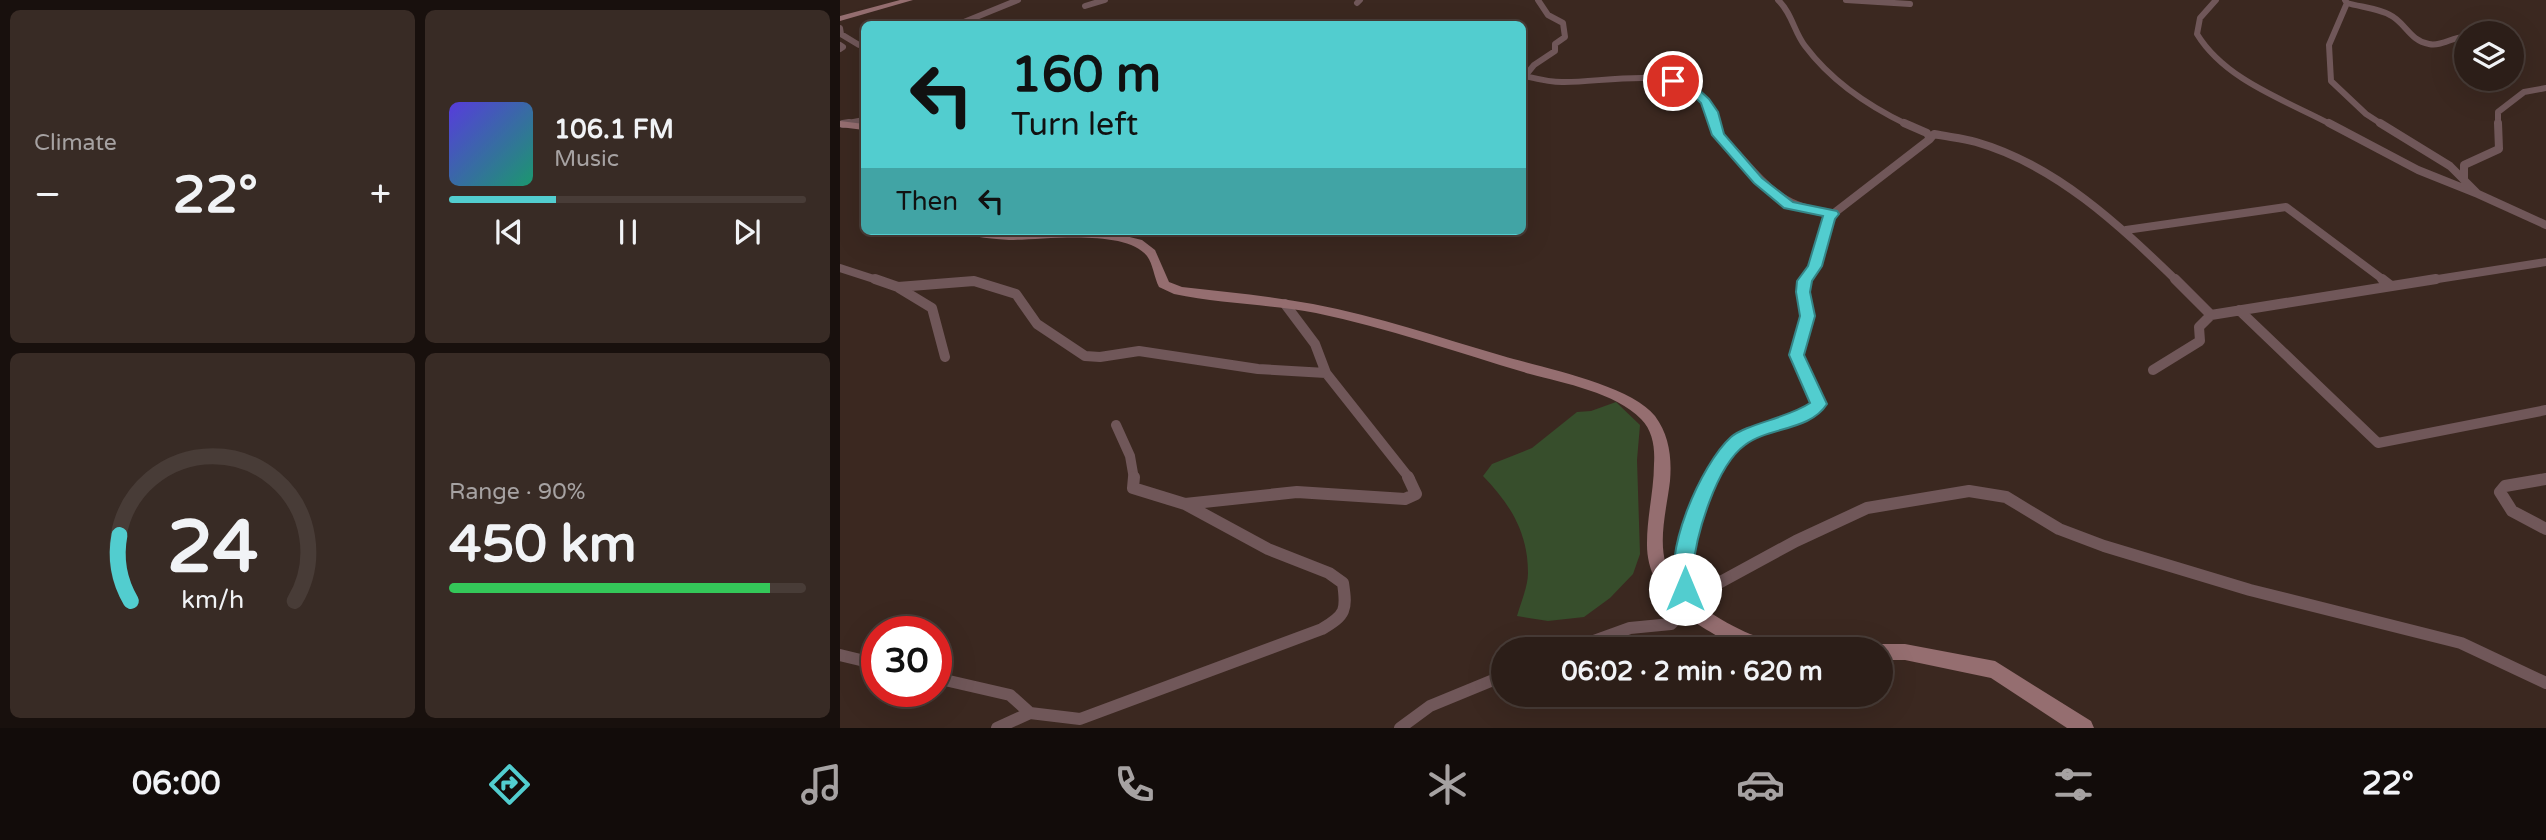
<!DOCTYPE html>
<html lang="en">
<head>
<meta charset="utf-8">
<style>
  :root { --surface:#2c1e18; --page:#382b25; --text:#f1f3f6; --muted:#a6a2a2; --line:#483c37; --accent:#52cdcf }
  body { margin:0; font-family:"Varela Round",sans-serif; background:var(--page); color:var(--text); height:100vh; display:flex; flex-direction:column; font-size:26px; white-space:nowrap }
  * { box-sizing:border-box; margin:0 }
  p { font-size:23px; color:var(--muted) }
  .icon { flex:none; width:38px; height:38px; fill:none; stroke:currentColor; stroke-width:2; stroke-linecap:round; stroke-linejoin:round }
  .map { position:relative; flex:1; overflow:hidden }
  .side { display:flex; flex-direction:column; gap:10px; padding:10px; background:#18100d; width:840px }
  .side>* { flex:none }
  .banner { position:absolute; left:21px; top:21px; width:665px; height:214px; border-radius:10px; box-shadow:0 7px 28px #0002,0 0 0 2px var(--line); background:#52cdcf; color:#111; overflow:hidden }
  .fabs { position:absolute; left:1614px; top:21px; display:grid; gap:14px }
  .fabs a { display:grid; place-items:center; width:70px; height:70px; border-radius:50%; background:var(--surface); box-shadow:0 7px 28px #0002,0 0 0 2px var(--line); font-size:35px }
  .speed { position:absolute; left:21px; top:616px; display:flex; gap:14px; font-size:35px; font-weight:700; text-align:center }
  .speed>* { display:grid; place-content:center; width:91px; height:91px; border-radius:50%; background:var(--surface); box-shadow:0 7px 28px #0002,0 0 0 2px var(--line); line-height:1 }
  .speed .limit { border:10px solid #d22; background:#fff; color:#111 }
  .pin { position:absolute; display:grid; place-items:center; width:60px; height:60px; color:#fff; margin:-30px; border:4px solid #fff; border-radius:50%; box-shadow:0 2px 7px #0007 }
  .me { position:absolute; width:77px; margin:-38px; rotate:0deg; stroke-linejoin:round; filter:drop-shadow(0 0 5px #0008) }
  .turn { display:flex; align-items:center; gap:24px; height:147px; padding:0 35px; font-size:32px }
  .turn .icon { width:91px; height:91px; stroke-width:2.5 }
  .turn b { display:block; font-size:49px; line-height:60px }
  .then { display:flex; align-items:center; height:66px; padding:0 35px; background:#0003; gap:14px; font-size:26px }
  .big { font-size:52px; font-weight:700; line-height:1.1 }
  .side .card { flex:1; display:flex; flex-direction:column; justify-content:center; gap:10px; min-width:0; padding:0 24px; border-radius:10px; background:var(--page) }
  .side .dial { align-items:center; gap:0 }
  .dial svg { height:182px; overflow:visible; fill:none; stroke:var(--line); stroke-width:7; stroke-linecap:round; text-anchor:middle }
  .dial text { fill:var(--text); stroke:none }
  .song { display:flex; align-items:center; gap:21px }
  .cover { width:84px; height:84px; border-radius:10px; background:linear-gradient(135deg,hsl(250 70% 55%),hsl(160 70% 35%)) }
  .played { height:7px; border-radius:4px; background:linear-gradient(90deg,var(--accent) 30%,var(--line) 30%) }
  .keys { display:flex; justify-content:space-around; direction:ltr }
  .heat { display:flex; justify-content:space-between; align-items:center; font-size:38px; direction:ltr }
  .charge { height:10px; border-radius:5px; background:linear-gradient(90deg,#34c759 90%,var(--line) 0) }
  .side .tiles { flex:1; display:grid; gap:10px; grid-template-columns:repeat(2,1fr) }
  .trip { position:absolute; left:651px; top:637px; width:402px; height:70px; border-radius:35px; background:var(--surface); box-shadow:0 7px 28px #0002,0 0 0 2px var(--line); font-weight:700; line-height:70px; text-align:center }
  .tab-bar { display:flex; height:112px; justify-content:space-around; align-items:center; background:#120c0a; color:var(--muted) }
  .tab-bar .icon { width:49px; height:49px }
  .tab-bar .active { color:var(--accent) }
  .tab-bar b { font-size:32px; color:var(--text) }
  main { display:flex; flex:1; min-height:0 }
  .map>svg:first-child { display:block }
  .green { fill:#374e2c }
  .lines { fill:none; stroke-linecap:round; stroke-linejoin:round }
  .street-far3 { stroke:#705759; stroke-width:6 }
  .street-far2 { stroke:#705759; stroke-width:8 }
  .street-far1 { stroke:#705759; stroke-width:10 }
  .street { stroke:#705759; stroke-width:12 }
  .secondary { fill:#956e70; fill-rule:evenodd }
  .route { fill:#52cdcf; stroke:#358587; stroke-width:2 }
</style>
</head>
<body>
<main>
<section class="side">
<div class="tiles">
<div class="card"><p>Climate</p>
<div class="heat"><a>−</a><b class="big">22°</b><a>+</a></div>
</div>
<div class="card">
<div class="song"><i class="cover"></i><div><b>106.1 FM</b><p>Music</p></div></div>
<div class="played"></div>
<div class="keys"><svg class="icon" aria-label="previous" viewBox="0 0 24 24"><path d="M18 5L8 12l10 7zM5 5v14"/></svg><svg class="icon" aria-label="pause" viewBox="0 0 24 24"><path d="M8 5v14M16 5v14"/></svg><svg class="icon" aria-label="next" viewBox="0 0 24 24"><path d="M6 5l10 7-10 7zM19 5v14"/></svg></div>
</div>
<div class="card dial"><svg viewBox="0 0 100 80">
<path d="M14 69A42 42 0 1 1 86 69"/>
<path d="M14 69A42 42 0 0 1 9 40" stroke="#52cdcf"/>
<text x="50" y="56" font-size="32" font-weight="700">24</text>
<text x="50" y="72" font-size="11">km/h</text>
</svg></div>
<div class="card"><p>Range · 90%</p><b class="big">450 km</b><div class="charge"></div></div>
</div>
</section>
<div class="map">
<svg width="1706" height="728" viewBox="0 0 1706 728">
  <rect width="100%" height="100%" fill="#3b2820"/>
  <path class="green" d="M776,402L800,425L797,460L800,554L793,574L770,598L744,617L708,621L677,616C681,602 688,586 688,573C688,532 670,504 643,476L652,464L692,448L737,412L751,411Z"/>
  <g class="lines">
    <path class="street-far3" d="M698,0L708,15L723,23L725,37L715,44V51L694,65L685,76C698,79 709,82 722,82C760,83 825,67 856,92C867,100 869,112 873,125
      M938,0C952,13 954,32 965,46C992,82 1028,106 1068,125
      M1006,0L1070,4
      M1376,0L1360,18L1357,34C1385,80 1445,100 1492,125
      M1505,0L1507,3L1489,45L1491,81L1526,114L1543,125
      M517,3L520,0
      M1507,3C1520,7 1537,8 1550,15C1565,22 1570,41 1589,44C1602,47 1613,36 1626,37
      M245,6L265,0
      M119,24L178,0
      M466,24H478
      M0,28L1,34L19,45L24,44
      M0,45L3,47L0,49
      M3,124L24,120
      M1658,125V112L1684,92L1706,88"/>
    <path class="street-far2" d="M873,123C878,139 890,145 900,157C931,192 945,207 992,214
      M1489,123L1578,170L1638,194
      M1540,123L1610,166L1638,194L1706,225
      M3,124L9,123
      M1090,139L1094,134C1108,137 1123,138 1136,142C1216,165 1279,225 1337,281
      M1624,179V165L1659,149L1658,123
      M1286,230L1446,207L1545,281
      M0,268L40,281
      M965,281L975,266L989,217L1090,139L1087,133L1064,123
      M1585,281L1706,262"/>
    <path class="street-far1" d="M35,279L58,287L134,281L176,294L197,324L245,356L260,357L299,351L418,369L486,373
      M1542,279L1551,286
      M59,288L92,308L105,357
      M445,304L475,344L486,373L570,479
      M1399,310L1538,443L1706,410
      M1371,315L1596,279
      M1313,370L1360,341L1359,327L1371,315L1335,279
      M276,425L290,456L294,479
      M871,479C879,465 887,448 901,439C925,424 955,420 979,405L956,355L967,316L963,292L966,279"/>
    <path class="street" d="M294,477L293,488L345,504L457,492L565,499L576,494L568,477
      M1706,479L1665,486L1660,492L1672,511L1706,529
      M848,605C846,594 842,583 842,572C842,540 858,505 872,477
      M732,649L790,628L831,624L864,591L956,541L1027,508L1129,491L1166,497L1219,529L1264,546L1410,590L1621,643L1706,683
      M0,655L37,664
      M96,678L170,695L190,713L240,719L482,629C506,615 507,610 503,583L489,573L428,549L345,504
      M157,728L190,713
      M560,728L590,706L663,676"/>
    <path class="secondary" d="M60,0H73L0,21V16Z
      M0,121L24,124V130L0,127Z
      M118,231L251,232L277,234L302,240L315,250L329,282L342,287C386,292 430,296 473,304C538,316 600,338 663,356C700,367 791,385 815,416C829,435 832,457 830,481C827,507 818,539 826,565C834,594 884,623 910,634C920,638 931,639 941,643L943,649H905L899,647C855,626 806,596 807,543C807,516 814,490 814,464C815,448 813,431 801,419C776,393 724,383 690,374C619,353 549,328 476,313C430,304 379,304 334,294L319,287C314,277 313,264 307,256C285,228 201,240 169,240C152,239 136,237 120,233Z
      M1041,644H1065L1155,661L1251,721L1254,728H1227L1151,678L1065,660H1041V649H1033L1034,646Z"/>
  </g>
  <path class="route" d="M833,78L855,86L869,99L878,112L884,134L922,178L953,202L997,211L999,214L995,219L982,266L972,281L970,292L975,316L964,355L987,404C970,431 928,427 905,445C876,466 856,535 853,569C851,578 857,586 852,595L845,597L838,595C820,557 861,464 891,437C906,424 948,418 970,403L949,355L960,316L956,292L957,281L968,266L983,216L944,208L914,183L872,135L861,103L847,90L829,83V79Z"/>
</svg>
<div class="fabs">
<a><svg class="icon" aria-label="layers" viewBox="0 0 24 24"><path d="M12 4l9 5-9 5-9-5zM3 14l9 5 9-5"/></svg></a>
</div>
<div class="speed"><div class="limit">30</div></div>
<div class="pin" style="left:833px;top:81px;background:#d93025"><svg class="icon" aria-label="arrive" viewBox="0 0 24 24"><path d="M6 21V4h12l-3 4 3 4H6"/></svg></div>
<svg class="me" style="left:845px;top:589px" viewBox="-20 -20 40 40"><circle r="19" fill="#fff"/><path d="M0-13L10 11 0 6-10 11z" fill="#52cdcf"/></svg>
<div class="trip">06:02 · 2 min · 620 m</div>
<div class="banner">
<div class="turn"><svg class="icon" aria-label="left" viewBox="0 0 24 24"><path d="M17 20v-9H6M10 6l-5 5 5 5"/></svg><div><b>160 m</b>Turn left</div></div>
<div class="then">Then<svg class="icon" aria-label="left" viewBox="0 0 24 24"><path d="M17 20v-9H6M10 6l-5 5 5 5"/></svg></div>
</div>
</div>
</main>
<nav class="tab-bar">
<b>06:00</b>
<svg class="icon active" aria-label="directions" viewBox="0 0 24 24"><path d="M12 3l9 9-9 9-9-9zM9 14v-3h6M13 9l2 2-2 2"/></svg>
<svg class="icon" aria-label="music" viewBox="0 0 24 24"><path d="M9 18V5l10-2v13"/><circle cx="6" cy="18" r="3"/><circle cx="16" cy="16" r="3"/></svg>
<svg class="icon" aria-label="phone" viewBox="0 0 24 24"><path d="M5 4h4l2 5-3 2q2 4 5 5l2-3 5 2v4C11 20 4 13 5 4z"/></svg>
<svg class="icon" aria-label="climate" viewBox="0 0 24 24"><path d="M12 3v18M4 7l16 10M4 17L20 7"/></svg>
<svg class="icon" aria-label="car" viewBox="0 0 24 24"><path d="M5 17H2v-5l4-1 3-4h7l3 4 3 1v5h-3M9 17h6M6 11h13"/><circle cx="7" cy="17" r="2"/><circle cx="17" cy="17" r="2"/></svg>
<svg class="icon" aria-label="filters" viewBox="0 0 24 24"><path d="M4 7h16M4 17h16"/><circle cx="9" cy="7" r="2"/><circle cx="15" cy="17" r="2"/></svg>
<b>22°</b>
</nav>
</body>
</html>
